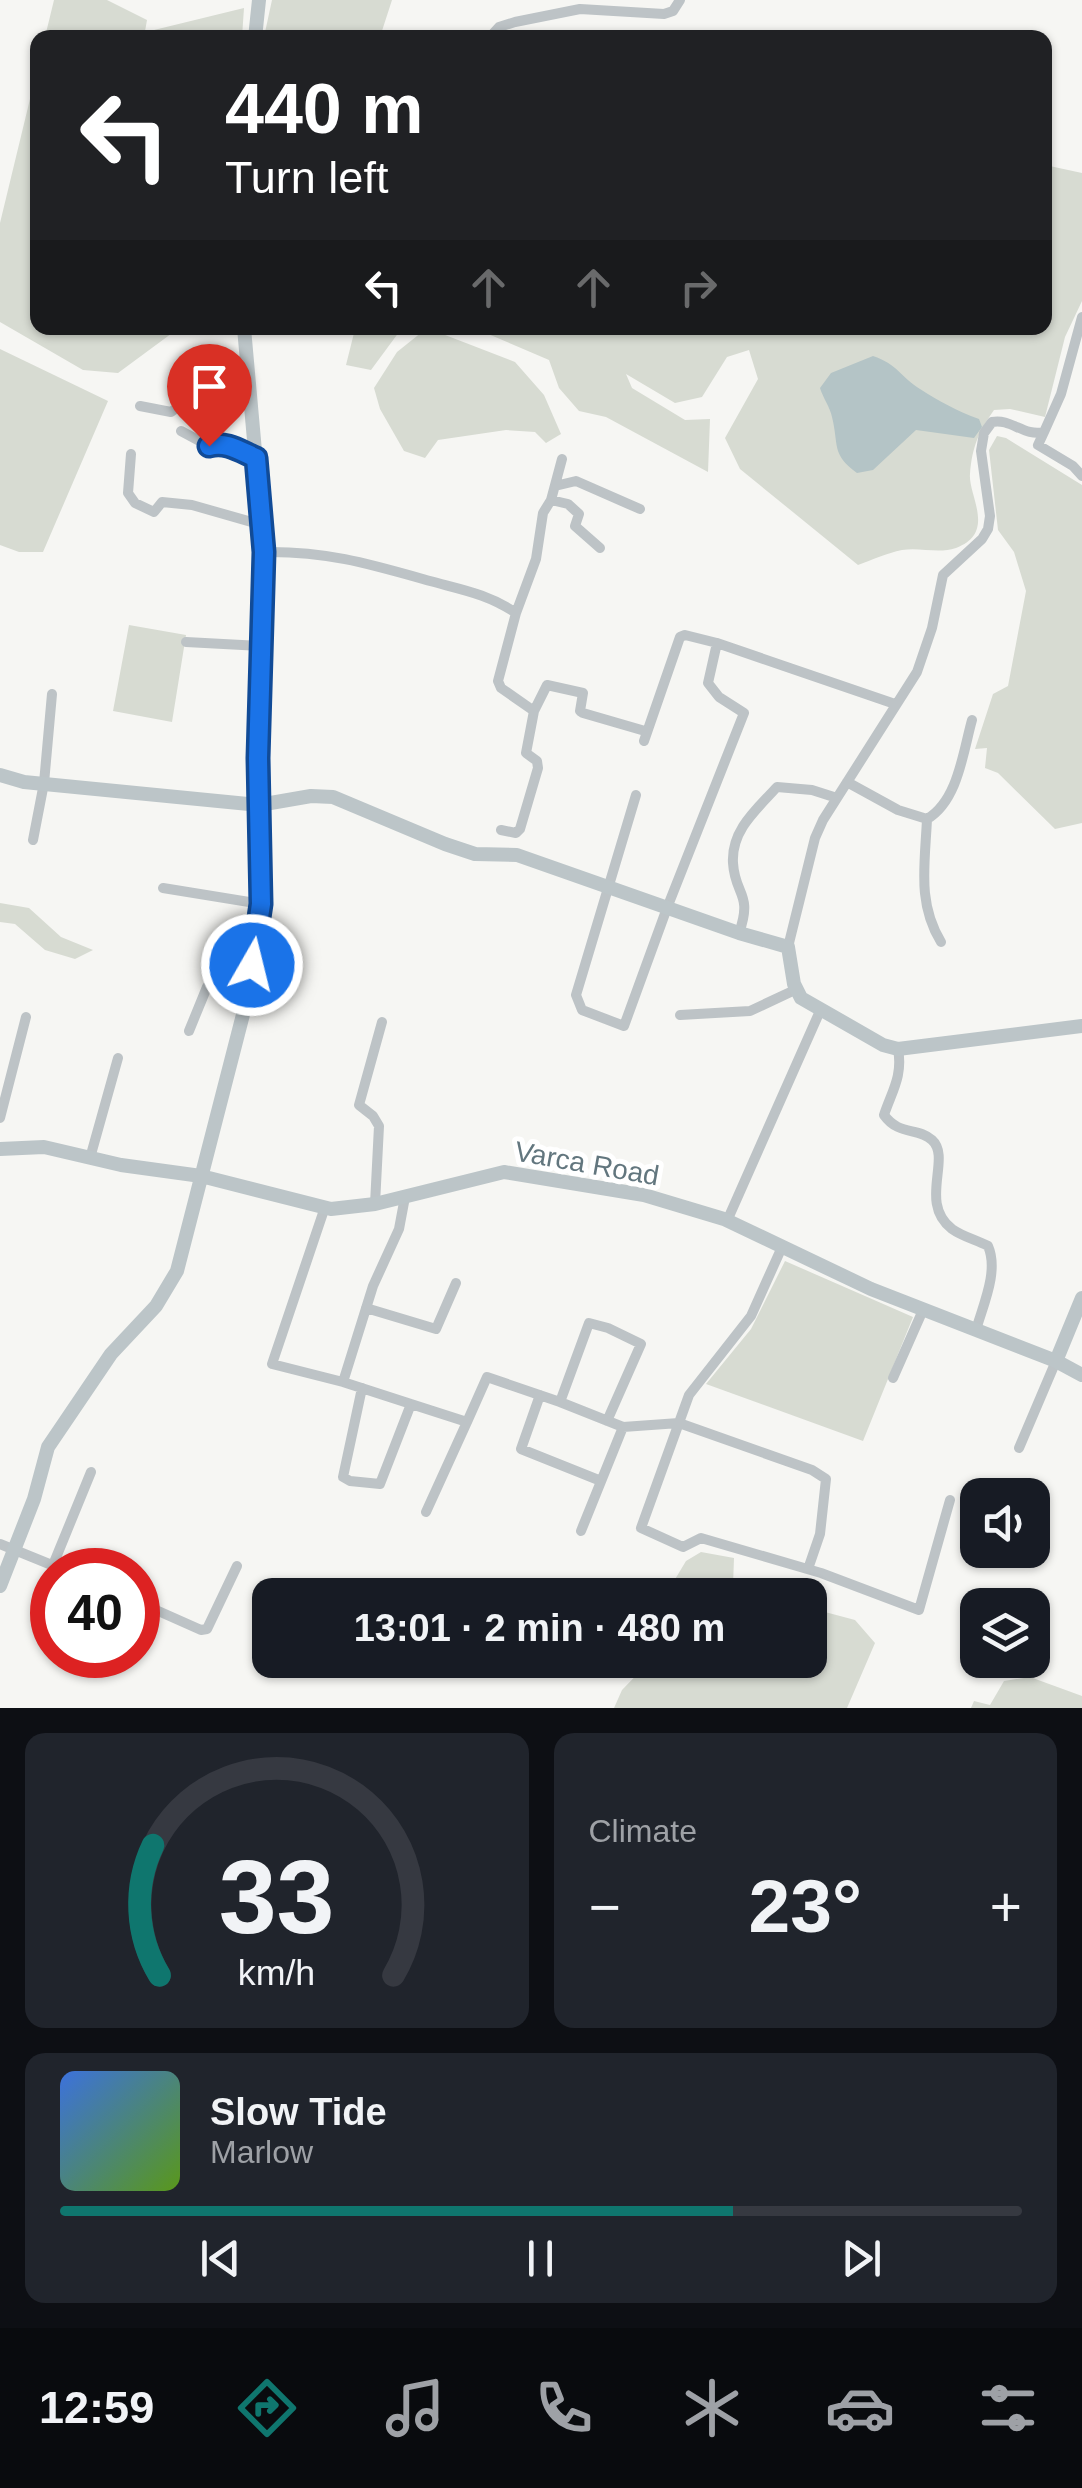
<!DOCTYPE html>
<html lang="en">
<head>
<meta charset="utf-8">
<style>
  :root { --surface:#171b24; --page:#20242c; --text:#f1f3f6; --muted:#9ea1a6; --line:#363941; --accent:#0f766e }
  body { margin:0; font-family:Arial,sans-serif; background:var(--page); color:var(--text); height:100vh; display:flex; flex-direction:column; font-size:38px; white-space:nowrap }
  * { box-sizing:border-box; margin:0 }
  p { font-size:32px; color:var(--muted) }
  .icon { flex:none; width:55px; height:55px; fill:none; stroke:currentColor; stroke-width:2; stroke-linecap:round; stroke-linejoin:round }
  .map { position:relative; height:1708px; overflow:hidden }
  .sheet { display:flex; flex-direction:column; gap:25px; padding:25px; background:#0d0f14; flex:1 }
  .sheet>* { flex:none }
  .banner { position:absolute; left:30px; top:30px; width:1022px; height:305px; border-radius:20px; box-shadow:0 2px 8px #0004; background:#202124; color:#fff; overflow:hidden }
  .tools { position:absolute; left:960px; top:1478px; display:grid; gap:20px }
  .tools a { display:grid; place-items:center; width:90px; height:90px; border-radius:20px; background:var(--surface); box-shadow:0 2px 8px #0004; font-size:50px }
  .speed { position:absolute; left:30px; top:1548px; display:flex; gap:20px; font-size:50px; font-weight:700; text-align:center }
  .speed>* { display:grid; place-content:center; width:130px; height:130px; border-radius:50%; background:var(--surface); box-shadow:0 2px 8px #0004; line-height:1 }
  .speed .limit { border:15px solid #d22; background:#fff; color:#111 }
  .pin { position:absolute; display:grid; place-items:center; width:85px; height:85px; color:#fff; margin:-102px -42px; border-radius:50% 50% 50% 0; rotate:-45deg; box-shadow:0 0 10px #0007 }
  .pin .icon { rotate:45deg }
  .me { position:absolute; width:110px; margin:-55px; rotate:8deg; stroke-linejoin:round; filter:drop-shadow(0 0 8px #0008) }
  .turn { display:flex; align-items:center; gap:35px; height:210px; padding:0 30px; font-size:45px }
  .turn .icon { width:130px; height:130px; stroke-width:2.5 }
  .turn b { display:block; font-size:70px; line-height:85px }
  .lanes { display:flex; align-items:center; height:95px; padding:0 30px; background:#0003; justify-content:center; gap:50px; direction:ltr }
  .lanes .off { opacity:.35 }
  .big { font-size:75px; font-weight:600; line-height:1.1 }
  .sheet .tile { flex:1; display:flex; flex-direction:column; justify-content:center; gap:15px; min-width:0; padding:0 35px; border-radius:20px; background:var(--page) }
  .sheet .dial { align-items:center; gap:0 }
  .dial svg { height:260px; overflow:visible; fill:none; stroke:var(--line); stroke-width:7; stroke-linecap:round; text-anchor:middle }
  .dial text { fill:var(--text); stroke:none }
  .song { display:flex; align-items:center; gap:30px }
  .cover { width:120px; height:120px; border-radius:15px; background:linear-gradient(135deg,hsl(220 70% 55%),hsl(90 70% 35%)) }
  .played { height:10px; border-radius:5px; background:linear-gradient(90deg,var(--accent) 70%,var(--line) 70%) }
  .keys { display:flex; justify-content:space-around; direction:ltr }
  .heat { display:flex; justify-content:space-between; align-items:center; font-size:55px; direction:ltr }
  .sheet .tiles { flex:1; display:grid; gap:25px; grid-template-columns:1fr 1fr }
  .tile:last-child { grid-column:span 2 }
  .trip { position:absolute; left:252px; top:1578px; width:575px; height:100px; border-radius:20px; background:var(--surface); box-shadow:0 2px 8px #0004; font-weight:600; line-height:100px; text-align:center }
  .tabs { display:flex; height:160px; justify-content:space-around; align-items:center; background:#090b0e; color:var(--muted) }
  .tabs .icon { width:70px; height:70px }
  .tabs .active { color:var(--accent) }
  .tabs b { font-size:45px; color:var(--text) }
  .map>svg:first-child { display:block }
  .green { fill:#d7dbd2 }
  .water { fill:#b4c4c6 }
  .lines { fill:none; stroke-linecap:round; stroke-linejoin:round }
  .street { stroke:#bdc3c6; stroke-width:10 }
  .secondary { stroke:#bcc5c8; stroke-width:14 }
  .route-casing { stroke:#114b97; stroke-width:25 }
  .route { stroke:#1a73e8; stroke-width:18 }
  .labels { text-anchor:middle; stroke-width:10; stroke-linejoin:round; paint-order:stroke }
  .street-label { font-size:28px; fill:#62767e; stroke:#fff }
</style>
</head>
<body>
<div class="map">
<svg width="1082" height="1708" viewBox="0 0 1082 1708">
  <rect width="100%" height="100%" fill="#f6f6f3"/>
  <path class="green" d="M54,0H107L147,20L144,37H45Z
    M272,0H392L380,37H264Z
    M244,8L242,37H152L154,30Z
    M37,70L38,231L35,234V238L38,236V328H179L118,373L83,370L0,322V223Z
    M1045,165L1082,173V301L1065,337L1045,417L1010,409L994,410C979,431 972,447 970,474C968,495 997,533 956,548C938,554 920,547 902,550C887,553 872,560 858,565L740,469L725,438L758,379L749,350L727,357L702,397L675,403L626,374L632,388L685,420L710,419L708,472L606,417L579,411L559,388L549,360L474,328H1045Z
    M350,328H402L371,370L346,365L354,333Z
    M427,328L515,362L544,395L561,434L546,443L535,432L506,430L438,440L425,458L404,451L380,409L374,388L397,352Z
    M0,349L108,401L43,552H19L0,545Z
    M997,436L1006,438L1082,485V823L1055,829L998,773L985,768L987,748L975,749L993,694L1008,686L1026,591L1014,552L998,530L989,450Z
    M129,625L186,635L172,722L113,711Z
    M0,903L29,908L61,937L93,950L75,959L45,950L15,924L0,922Z
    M785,1261L913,1317L863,1441L706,1384L751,1329Z
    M701,1552L734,1558L733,1586L765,1595H656L658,1584L674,1581L686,1561Z
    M810,1608L855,1620L875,1643L847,1708H614L622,1690L651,1660H810Z
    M1030,1677L1082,1696V1708H971L974,1701L990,1705L1004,1681Z"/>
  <path class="water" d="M873,356C897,364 901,377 920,389C939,401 957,411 979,419L982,427L974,438L916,430L873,470L857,473C831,454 839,445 832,417C830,407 823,398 820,388L831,373Z"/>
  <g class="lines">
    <path class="street" d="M489,38L499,27L515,22L580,9L664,14L673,11L680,0
      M140,406L171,412L182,404L186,389L203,387L228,391L249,377
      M181,431L209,446C226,442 240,451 256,458
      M1044,432L1038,445L1073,466L1082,476
      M131,454L128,493L135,503L154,512L162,502L192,505L262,525
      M555,486L576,481L640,509
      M551,500L568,504L579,514L575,526L600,548
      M264,552C327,551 370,564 430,581C463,590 488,594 516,613L498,681L501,688L534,711L526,753L537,761L538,768L520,829L516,833L501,830
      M516,613L536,559L543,513L551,500L562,459
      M186,642L261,646
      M534,711L547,685L583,693L580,711L583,713L645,731
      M644,741L680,637L685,635L717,643
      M847,782L898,810L927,819C958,801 963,752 972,720
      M636,795L576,995L582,1010L624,1026L667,908L744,713L719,697L708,683L717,643L895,704
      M927,819C925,864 917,903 941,942
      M33,840L44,783L52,694
      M163,888L261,904
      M739,933C753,893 735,896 733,863C731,830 757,809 777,787L812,790L837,798
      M788,947L815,838L823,820L917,672L932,628L943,575L982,539L988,529L990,516L981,451L984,433L992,422C1011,418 1024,437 1044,432L1061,394L1082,317
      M680,1015L750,1011L797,989
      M189,1031L207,987L248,995
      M898,1049C903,1076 892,1091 884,1115C899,1136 918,1127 932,1140C952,1158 918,1203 952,1229C963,1237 977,1240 988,1246C999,1271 983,1305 976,1330
      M0,1118L26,1017
      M90,1158L118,1058
      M405,1197L399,1229L373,1286L343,1382L411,1404
      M375,1204L379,1126L373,1116L359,1105L382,1022
      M325,1207L272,1364L343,1382
      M727,1221L820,1011
      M782,1247L751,1316L689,1395L641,1528L683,1547L701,1538L821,1573L919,1610L950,1500
      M366,1308L436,1329L456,1283
      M893,1378L923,1310
      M362,1388L343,1477L350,1481L380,1484L411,1404L467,1422L487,1377L560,1402
      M540,1395L521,1449L601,1481
      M623,1427L679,1423L812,1470L826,1479L820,1534L808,1569
      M1019,1448L1056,1361
      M426,1512L467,1422
      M581,1531L623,1427L560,1402L589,1323L608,1328L641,1344L607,1421
      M0,1544L64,1570
      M53,1565L91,1472
      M138,1602L201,1630L207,1629L237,1566"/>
    <path class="secondary" d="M255,38L259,0
      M0,775L24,782L259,805L311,796L333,797L445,844L475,854L517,855L739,933L788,947L794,984L801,998L883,1045L898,1049L1082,1026
      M0,1149L44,1147L121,1165L201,1176L331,1209L375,1204L504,1172L644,1195L724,1219L871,1289L1056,1361L1082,1375
      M1056,1361L1082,1298
      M0,1586L34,1499L48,1447L111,1354L156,1306L177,1271L247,999L261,904L258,758L264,552L244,328"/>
  </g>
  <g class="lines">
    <defs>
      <path id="route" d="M209,446C226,441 240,451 256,458L264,552L258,758L261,904L252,965"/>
    </defs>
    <use href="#route" class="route-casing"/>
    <use href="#route" class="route"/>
  </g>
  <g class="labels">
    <g class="street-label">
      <text transform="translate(587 1163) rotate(10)" y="10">Varca Road</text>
    </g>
  </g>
</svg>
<div class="tools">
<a><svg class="icon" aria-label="sound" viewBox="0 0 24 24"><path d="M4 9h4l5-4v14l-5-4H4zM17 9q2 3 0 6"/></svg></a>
<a><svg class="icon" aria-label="layers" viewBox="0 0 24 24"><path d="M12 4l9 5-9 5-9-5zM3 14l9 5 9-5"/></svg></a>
</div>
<div class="speed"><div class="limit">40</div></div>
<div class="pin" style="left:209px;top:446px;background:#d93025"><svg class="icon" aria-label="arrive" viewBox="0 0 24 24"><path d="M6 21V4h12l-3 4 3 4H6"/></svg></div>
<svg class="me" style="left:252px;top:965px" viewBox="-20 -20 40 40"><circle r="17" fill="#1a73e8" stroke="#fff" stroke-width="3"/><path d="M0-11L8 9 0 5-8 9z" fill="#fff"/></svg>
<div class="trip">13:01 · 2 min · 480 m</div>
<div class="banner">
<div class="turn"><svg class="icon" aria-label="left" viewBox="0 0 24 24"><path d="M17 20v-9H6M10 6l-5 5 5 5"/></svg><div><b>440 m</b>Turn left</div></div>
<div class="lanes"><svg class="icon" aria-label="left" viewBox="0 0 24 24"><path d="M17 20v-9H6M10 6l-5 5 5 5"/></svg><svg class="icon off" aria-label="ahead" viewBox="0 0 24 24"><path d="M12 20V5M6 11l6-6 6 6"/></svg><svg class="icon off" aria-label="ahead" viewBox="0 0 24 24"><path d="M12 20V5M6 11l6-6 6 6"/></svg><svg class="icon off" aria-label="right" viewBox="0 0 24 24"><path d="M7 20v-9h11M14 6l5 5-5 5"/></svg></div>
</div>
</div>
<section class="sheet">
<div class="tiles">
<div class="tile dial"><svg viewBox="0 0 100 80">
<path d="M14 69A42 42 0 1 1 86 69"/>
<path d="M14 69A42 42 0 0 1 12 29" stroke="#0f766e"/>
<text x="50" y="56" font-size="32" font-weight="700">33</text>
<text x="50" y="72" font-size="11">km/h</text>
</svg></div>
<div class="tile"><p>Climate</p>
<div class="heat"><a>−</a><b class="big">23°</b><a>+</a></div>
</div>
<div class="tile">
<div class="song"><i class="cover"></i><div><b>Slow Tide</b><p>Marlow</p></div></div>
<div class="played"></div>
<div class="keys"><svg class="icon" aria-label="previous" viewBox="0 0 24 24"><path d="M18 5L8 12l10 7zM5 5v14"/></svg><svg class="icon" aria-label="pause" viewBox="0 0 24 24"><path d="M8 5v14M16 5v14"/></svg><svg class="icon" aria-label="next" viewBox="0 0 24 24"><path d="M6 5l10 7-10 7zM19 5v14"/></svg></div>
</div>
</div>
</section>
<nav class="tabs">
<b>12:59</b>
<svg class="icon active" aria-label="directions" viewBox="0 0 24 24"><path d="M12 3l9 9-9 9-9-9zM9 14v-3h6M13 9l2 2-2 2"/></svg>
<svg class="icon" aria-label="music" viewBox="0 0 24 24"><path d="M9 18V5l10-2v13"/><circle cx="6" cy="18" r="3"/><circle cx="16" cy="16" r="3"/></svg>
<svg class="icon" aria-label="phone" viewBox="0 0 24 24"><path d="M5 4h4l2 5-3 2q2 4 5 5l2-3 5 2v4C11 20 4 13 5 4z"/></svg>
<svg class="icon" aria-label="climate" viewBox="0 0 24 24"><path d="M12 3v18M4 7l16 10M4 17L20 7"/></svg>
<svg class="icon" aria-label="car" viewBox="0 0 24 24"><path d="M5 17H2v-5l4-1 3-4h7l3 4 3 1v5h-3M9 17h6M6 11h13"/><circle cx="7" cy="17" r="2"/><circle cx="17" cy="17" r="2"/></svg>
<svg class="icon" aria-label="filters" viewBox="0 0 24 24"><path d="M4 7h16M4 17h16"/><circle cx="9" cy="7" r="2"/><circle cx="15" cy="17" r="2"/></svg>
</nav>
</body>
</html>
